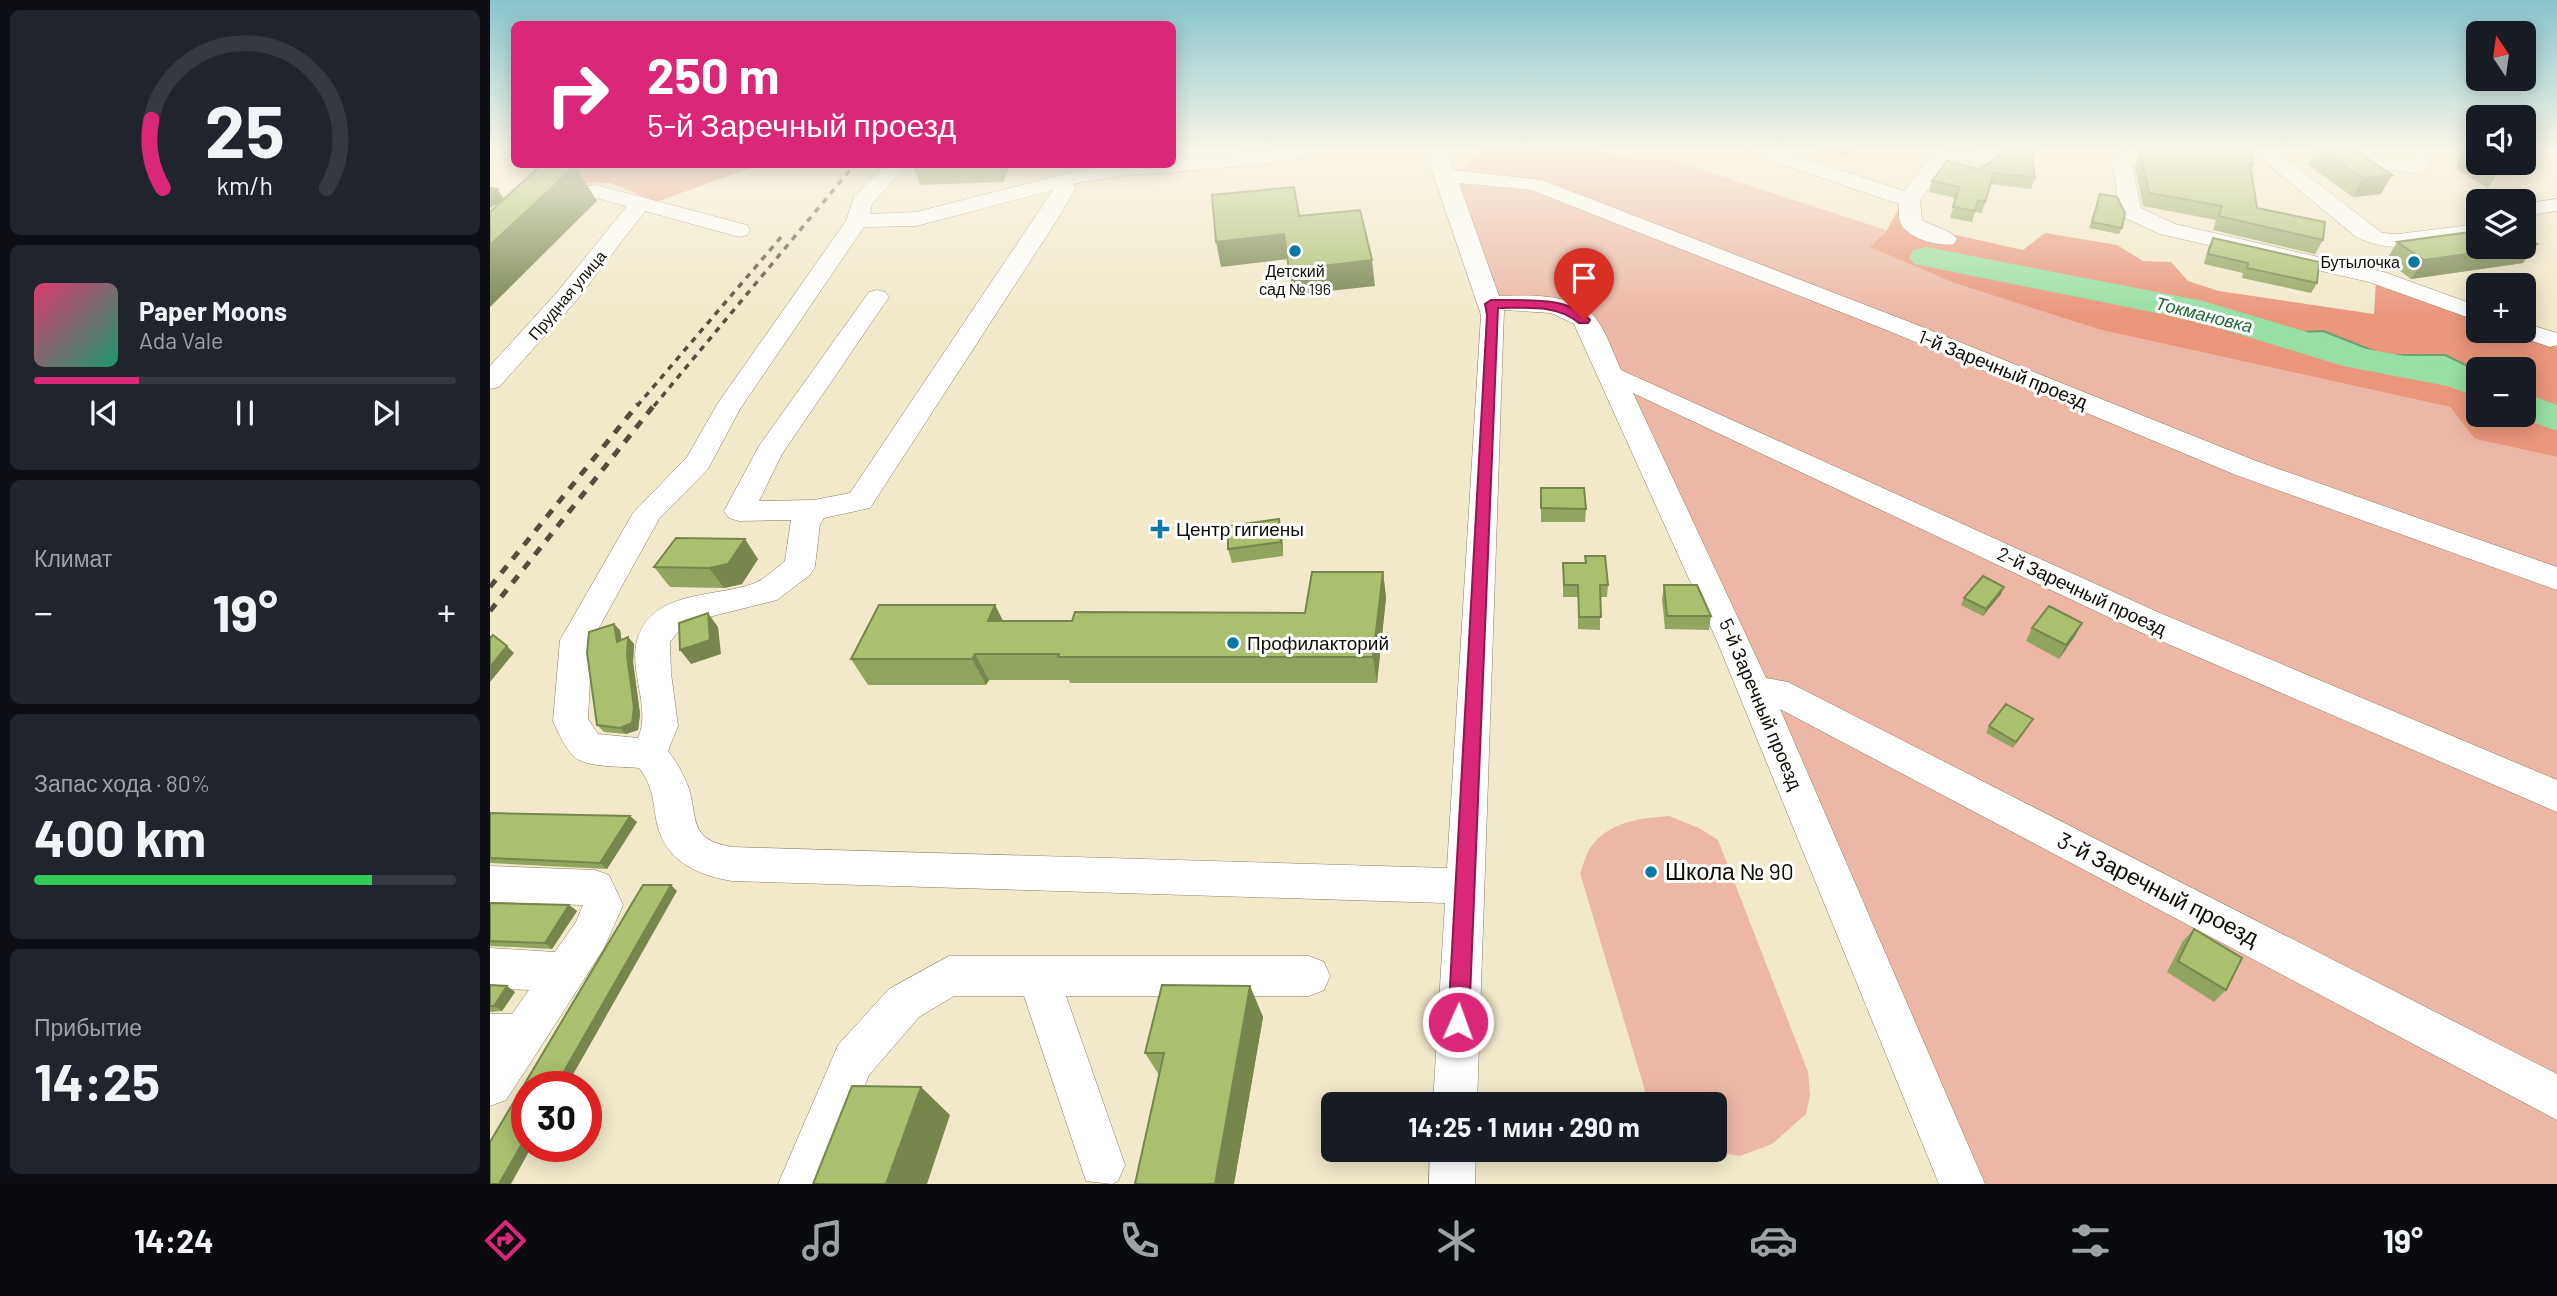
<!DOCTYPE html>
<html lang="ru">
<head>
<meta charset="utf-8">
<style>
  :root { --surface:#171b24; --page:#20242c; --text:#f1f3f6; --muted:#9ea1a6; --line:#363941; --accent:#db2777 }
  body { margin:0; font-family:Barlow,sans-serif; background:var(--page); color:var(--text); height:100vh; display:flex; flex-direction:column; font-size:26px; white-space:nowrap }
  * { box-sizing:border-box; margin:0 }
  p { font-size:23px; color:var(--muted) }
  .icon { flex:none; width:38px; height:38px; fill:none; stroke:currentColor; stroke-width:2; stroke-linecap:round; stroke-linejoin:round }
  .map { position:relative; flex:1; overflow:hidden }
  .sheet { display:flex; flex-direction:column; gap:10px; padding:10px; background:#0d0f14; width:490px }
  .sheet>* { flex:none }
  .hud { position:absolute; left:21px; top:21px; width:665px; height:147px; border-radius:10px; box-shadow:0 4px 18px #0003; background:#db2777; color:#fff; overflow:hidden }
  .needle { width:46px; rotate:347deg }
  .fabs { position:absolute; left:1976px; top:21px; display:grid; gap:14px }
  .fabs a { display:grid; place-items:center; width:70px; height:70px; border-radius:10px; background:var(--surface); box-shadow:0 4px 18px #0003; font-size:35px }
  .speed { position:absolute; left:21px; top:1071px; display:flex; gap:14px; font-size:35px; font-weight:700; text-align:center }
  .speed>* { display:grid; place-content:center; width:91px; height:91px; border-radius:50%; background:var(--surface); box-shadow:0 4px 18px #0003; line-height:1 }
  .speed .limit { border:10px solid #d22; background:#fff; color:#111 }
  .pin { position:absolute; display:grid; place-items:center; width:60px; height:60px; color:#fff; margin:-72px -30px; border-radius:50% 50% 50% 0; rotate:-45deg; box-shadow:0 0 7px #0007 }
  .pin .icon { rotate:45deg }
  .me { position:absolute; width:77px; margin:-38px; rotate:2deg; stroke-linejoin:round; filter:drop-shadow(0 0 5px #0008) }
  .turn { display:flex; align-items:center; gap:24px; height:147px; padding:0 21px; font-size:32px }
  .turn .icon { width:91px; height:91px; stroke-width:2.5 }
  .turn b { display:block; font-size:49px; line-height:60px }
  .big { font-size:52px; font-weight:700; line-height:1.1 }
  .sheet .tile { flex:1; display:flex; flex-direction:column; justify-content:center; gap:10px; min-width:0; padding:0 24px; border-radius:10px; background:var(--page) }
  .sheet .dial { align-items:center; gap:0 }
  .dial svg { height:182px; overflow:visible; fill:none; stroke:var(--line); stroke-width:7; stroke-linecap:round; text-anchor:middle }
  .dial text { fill:var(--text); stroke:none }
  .song { display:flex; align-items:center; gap:21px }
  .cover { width:84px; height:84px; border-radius:10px; background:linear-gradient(135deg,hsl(340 70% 55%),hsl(160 70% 35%)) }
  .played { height:7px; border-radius:4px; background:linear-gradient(90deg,var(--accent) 25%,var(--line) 25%) }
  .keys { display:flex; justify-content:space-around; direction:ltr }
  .heat { display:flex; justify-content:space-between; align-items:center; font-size:38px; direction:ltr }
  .charge { height:10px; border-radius:5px; background:linear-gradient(90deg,#34c759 80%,var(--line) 0) }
  .trip { position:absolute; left:831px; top:1092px; width:406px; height:70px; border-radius:10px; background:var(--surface); box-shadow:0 4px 18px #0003; font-weight:700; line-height:70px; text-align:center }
  .tabs { display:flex; height:112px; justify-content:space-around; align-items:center; background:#090b0e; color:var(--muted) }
  .tabs .icon { width:49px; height:49px }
  .tabs .on { color:var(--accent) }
  .tabs b { font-size:32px; color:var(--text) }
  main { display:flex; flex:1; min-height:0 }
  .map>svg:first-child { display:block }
  .green { fill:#edb7a6 }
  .forest { fill:#ea967b; fill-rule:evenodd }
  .water { fill:#97dfa3; stroke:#6ea073; stroke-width:2 }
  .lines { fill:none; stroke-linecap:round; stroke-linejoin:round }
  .river { fill:#97dfa3; fill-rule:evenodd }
  .minor-casing { stroke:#867e62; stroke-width:1 }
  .minor { fill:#fff; fill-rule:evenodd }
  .rail-far1 { stroke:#534e3f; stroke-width:3.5; stroke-dasharray:6 6; stroke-linecap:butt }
  .rail { stroke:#534e3f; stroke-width:5; stroke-dasharray:9 9; stroke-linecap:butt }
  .wall { fill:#92a55f }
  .shaded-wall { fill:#77864d }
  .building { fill:#aac06e; stroke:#77864d; stroke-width:2 }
  .route { fill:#db2777; stroke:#8e194d; stroke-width:2 }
  .poi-dot { fill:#0a79a3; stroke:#fff; stroke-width:2.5 }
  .labels { text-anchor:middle; stroke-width:6; stroke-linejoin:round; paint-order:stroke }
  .far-poi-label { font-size:16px; fill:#0f0c03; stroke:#fff; text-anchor:end }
  .far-street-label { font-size:16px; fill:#0f0c03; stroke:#fff }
  .far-water-label { font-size:18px; font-style:italic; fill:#1d6833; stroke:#fff }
  .street-label { font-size:19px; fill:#0f0c03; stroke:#fff }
  .poi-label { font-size:19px; fill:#0f0c03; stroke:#fff; text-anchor:start }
  .near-poi-label { font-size:23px; fill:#0f0c03; stroke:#fff; text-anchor:start }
  .near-street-label { font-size:23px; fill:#0f0c03; stroke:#fff }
</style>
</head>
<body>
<main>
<section class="sheet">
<div class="tile dial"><svg viewBox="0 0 100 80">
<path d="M14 69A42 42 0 1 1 86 69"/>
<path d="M14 69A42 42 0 0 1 9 39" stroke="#db2777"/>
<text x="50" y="56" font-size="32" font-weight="700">25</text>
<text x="50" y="72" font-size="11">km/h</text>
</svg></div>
<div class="tile">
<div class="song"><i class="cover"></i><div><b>Paper Moons</b><p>Ada Vale</p></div></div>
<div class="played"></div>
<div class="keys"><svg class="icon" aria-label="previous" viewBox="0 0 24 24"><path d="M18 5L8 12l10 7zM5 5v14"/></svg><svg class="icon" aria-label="pause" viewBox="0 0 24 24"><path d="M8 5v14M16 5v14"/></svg><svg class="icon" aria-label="next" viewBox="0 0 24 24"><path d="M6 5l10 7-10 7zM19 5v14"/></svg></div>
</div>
<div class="tile"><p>Климат</p>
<div class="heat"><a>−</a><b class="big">19°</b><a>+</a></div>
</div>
<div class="tile"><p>Запас хода · 80%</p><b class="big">400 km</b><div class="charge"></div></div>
<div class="tile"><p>Прибытие</p><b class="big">14:25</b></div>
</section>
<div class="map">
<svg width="2067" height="1184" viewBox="0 0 2067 1184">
  <rect width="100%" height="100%" fill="#f2e9cb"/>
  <path class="green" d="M990,150H1101L1153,160L1178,159L1396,230L1381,247L1464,283L1611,330L1960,407L1985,439L2067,457V1184H1459L1235,634L1081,313L1011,309L967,182L971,171Z
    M1179,816L1209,828L1228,840L1318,1072L1320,1095L1316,1114L1282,1144L1250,1156L1209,1150H1225V1104H1159L1090,873C1093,865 1096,855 1100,848C1118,822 1150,818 1179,816Z"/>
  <path class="forest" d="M87,165H269L166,202L121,183L59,184Z
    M1412,202L1435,228L1533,250L1555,233L1627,245L1653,261L1681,262L1698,281L1729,291L1884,314L1886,281L1988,319V331H2024L2067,347V457L1985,439L1960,407L1611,330L1464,283L1380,247L1397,230ZM1988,369H2034V415H1988Z"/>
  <path class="water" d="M1833,331L1894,355H1955L1988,371L1955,379L1891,372L1799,347L1788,333Z"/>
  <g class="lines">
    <path class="river" d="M1436,247L1713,301L1871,348L1980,368L1988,371V397L1957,386L1853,366L1706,321L1424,264L1419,257L1424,250Z
      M2034,393L2067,405V431L2023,415H2034Z"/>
    <defs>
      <path id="minor" d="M787,150H839C829,163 660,173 631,176C615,178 599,181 583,184L586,188L567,220L380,508L334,518L330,524L325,566L321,574L287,600L195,623L180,642L181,673L188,726L178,751C186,761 193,773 198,786C209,819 197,839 242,847L957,868L991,315L935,150H955L964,170L1052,180L1417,321L1766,461L2067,567V590L1746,475L1399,331L1041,190L969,183L1009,296C1037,295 1083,293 1104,316C1116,330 1123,353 1131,370L1670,613L2067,780V812L1648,631L1143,393L1276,678L1298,682L2067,1074V1120L1290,709L1495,1184H1449L1227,641L1084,324L1061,313L1014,310L987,1104H943L955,903L242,881C206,875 173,860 166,819C163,799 162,784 149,768C131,766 103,768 87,759C77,753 68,732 63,721L70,640L143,513L197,457L228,403L356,221L364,197L396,164H418L382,204L380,214L426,212L583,172L623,164H682V158ZM563,190L360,493L324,500L269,501L292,454L399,297L395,292L387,290L379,292L269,446L234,511L239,518L249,521L301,520L295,561C286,568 275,579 265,583C226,598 165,589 148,637C137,670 162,707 148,738L108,734L98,719L102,640L169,519L218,469L250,409L374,227L426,226Z
        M1258,150H1289L1414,191L1441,156L1432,150L1500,153L1537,150L1534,154L1502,165L1460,159L1430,200L1432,220C1442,226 1461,230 1467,239L1464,244C1449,247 1421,239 1412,226C1408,220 1409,210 1409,204L1261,154Z
        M1638,150H1664L1642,164L1651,208L1685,224L1894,272L1988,306V321L1879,282L1670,234L1635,218L1627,206L1626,178L1621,162Z
        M1761,150H1785L1892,233L1908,234L1988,224V238C1948,243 1902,257 1865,236Z
        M1855,150H1880L1891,157L1920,161L1923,150H1943L1936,172L1929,174L1879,167Z
        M106,185L257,225L260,230L257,235L249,237L155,211L86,301L9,387L0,389V366L69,290L137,206L98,196L95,191L98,186Z
        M2067,199V211L2034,216V204Z
        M2034,323L2067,333V345L2060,347L2025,335L2022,331H2034Z
        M0,866L105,870L119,875L133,905L114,948L48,1051L16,1100L0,1106V1014H22L39,990L0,988V948L65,952L86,922L93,905L0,902Z
        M459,956H819L834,962L840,976L834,990L819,996H576L635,1165L628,1181L622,1184L596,1181L534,996H464L429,1017L379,1075L334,1184H288L348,1045L399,989Z
        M940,1150H986L985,1184H939Z"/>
    </defs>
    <use href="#minor" class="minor-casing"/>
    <use href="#minor" class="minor"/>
    <path class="rail-far1" d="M147,406L292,236
      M164,406L365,164"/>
    <path class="rail" d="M0,587L148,404
      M0,611L165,404"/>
  </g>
  <path class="wall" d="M1328,150H1361L1356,157Z
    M1826,150H1865L1891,194L1863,197L1818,165Z
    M1970,150H1988V163H2011L2010,170L1998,188L1967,169Z
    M1650,152L1763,165L1761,169L1767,208L1833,240L1825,254L1723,230L1726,220L1653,206L1645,165Z
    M424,164H521L513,182L430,185L423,166Z
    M1489,169L1545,178L1541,189L1500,184L1492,213L1485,212L1482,222L1460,218L1466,198L1439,192L1442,181Z
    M1610,194L1632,228L1629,234L1599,228Z
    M1723,238L1827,283L1821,293L1752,278L1753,273L1714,264L1718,248Z
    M1907,242L2033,263L1921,279L1896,261Z
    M1051,488L1096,509L1095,522H1051Z
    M792,533L793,556L742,563L738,549Z
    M1095,556L1118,585L1117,597H1110V630L1088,629V597H1073V563H1095Z
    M268,559L252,584L234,588L180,587L164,567Z
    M893,572L896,598L887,683H580L579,680H499L496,685H378L361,659L505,605L513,621H582L815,613Z
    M1174,585L1221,616L1219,630L1175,629L1172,599Z
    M1511,594L1493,616L1471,605L1474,598Z
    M1592,623L1585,636L1569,659L1536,641L1542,628Z
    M130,630L131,640L138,637L144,644L143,662L150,714L148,730L136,734L114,732L107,725Z
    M1499,726H1539L1523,748L1496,733Z
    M0,813L140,816L147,822L117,869L0,863Z
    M0,903L79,905L87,911L62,949L0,946Z
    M1704,929L1736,990L1724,1002L1677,972L1693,941Z
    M0,985L25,992L12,1011L0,1012Z
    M760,986L773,1017L744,1184H645L669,1075L655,1053Z"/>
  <path class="shaded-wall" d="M507,164H521L513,182Z
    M85,166L107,201L0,307V245Z
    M1902,175L1891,194L1863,197L1873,178Z
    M7,189L15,200L0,208V193Z
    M794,234L798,259L731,267L726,242Z
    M2047,244L2033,263L1921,279L1934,260L2026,247H2034V246Z
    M882,260L885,286L803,295L799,270Z
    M789,519L792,533L793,556L791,542Z
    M255,539L268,559L252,584L234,588L219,568Z
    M893,572L896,598L887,683L883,657Z
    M1514,587L1511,594L1493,616L1496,609Z
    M505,605L518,631L498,621Z
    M218,613L228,627L231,654L201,664L190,650Z
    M1592,623L1585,636L1569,659L1576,645Z
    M124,624L130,630L133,648L127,642Z
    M138,637L144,644L143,662L150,714L148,730L136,734L130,728Z
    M17,646L24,653L0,682V667Z
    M485,654L499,680L496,685L482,659Z
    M140,816L147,822L117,869L110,863Z
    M181,885L187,891L76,1087H65Z
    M79,905L87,911L62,949L55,943Z
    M17,986L25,992L12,1011L4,1006Z
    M760,986L773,1017L744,1184H725Z
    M431,1087L460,1115L437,1184H396Z
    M37,1135V1146H42L21,1184H9Z"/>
  <path class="building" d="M1524,150H1541L1545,178L1504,173L1495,202L1488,200L1485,211L1463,207L1469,187L1442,181L1457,161L1489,169L1511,155Z
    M1653,150H1750L1761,151L1763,165L1760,164L1767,208L1835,222L1833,240L1729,216L1732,206L1659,193L1650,152Z
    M1832,150H1865L1902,175L1873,178Z
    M1978,150H1988V157L1978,151Z
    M1998,163H2011L2010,170Z
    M424,164H473L423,166Z
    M85,166L0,245V212L49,167Z
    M804,187L809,216L870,210L882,260L799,270L794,234L726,242L722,195Z
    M0,188L7,189L0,193Z
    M1610,194L1627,197L1635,213L1632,228L1602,222Z
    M1988,231V247H2026L1934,260L1907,242Z
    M2034,235L2047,244L2034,246Z
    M1723,238L1829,262L1827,283L1757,268L1758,263L1718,254Z
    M1051,488H1094L1096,509L1051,508Z
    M789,519L791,542L738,549V526Z
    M186,538L255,539L238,564L219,568L164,567Z
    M1095,556H1115L1118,585H1110L1111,617H1089L1088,585H1074L1073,563H1096Z
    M822,572H893L883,657H568L569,654H485L482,659H361L389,605H505L498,621H582L585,612L815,613Z
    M1493,576L1514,587L1496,609L1474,598Z
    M1174,585H1207L1221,616H1177Z
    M1559,606L1592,623L1576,645L1542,628Z
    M218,613L220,640L190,650L189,623Z
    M124,624L127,642L138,637L137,656L144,707L142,723L130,728L107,725L97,653L99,632Z
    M3,635L17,646L0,667V638Z
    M1516,704L1543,719L1526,742L1499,726Z
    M0,813L140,816L110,863L0,858Z
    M153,885H181L65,1087H37V1135L9,1184H0V1142Z
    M0,903L79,905L55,943L0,941Z
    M1704,929L1752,958L1736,990L1688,961Z
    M0,985L17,986L4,1006H0Z
    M672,985L760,986L725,1184H645L674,1053H655Z
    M362,1086L431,1087L396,1184H323Z"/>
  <linearGradient id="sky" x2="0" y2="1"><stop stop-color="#87c5cc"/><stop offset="0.47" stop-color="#f9f5e8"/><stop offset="1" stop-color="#f9f5e8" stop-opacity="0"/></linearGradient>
  <rect width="2067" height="316" fill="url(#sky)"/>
  <path class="route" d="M1001,300C1032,301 1078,295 1100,320L1098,323H1089C1068,304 1035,308 1008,308L979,1022L976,1030L968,1033L961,1030L958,1022L997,315L995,304Z"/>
  <g class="poi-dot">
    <circle cx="805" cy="251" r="7"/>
    <circle cx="1924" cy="262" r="7"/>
    <path d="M666.5 518.5h7v7h7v7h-7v7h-7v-7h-7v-7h7z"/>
    <circle cx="743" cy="643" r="7"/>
    <circle cx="1161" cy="872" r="7"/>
  </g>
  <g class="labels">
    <g class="far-poi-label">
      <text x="1910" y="268">Бутылочка</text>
      <text x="805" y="277" text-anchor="middle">Детский<tspan x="805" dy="18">сад № 196</tspan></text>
    </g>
    <g class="far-street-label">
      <text transform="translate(77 295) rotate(-50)" y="6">Прудная улица</text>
    </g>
    <g class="far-water-label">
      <text transform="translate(1714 315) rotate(14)" y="6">Токмановка</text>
    </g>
    <g class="street-label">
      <text transform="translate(1513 369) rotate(22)" y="7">1-й Заречный проезд</text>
      <text transform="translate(1592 591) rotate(25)" y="7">2-й Заречный проезд</text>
      <text transform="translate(1271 704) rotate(67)" y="7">5-й Заречный проезд</text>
    </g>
    <g class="poi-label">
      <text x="686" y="536">Центр гигиены</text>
      <text x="757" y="650">Профилакторий</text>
    </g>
    <g class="near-poi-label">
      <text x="1175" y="880">Школа № 90</text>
    </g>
    <g class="near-street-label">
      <text transform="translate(1668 889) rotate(27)" y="8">3-й Заречный проезд</text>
    </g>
  </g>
</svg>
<div class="fabs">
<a><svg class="needle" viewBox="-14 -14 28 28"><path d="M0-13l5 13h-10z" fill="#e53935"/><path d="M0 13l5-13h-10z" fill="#9ea1a6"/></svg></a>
<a><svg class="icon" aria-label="sound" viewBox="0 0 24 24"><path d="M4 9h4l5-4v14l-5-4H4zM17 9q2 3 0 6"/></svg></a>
<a><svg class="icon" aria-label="layers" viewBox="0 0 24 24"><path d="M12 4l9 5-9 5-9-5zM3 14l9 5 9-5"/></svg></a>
<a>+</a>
<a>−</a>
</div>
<div class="speed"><div class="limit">30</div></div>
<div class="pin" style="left:1094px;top:320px;background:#d93025"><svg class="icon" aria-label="arrive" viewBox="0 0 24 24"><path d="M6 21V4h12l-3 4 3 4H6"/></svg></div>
<svg class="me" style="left:968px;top:1022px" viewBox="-20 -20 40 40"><circle r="17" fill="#db2777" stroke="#fff" stroke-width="3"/><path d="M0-11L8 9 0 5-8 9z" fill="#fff"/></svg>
<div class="trip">14:25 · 1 мин · 290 m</div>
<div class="hud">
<div class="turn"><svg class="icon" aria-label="right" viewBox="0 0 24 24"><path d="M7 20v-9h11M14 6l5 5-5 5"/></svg><div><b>250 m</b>5-й Заречный проезд</div></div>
</div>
</div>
</main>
<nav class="tabs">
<b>14:24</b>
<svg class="icon on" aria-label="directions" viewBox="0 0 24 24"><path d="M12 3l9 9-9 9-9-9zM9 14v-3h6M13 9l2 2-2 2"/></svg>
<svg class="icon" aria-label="music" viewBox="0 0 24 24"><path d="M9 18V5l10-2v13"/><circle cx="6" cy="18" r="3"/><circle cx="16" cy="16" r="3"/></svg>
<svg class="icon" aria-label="phone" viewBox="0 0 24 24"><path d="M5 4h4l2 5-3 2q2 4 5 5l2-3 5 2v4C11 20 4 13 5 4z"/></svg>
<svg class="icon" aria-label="climate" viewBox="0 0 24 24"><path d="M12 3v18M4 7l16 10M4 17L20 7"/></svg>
<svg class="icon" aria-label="car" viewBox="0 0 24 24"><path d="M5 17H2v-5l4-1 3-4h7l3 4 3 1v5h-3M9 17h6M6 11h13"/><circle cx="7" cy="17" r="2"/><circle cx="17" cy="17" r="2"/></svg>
<svg class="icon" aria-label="filters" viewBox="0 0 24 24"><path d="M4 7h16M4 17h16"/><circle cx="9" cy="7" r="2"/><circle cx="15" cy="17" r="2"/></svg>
<b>19°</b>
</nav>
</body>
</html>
